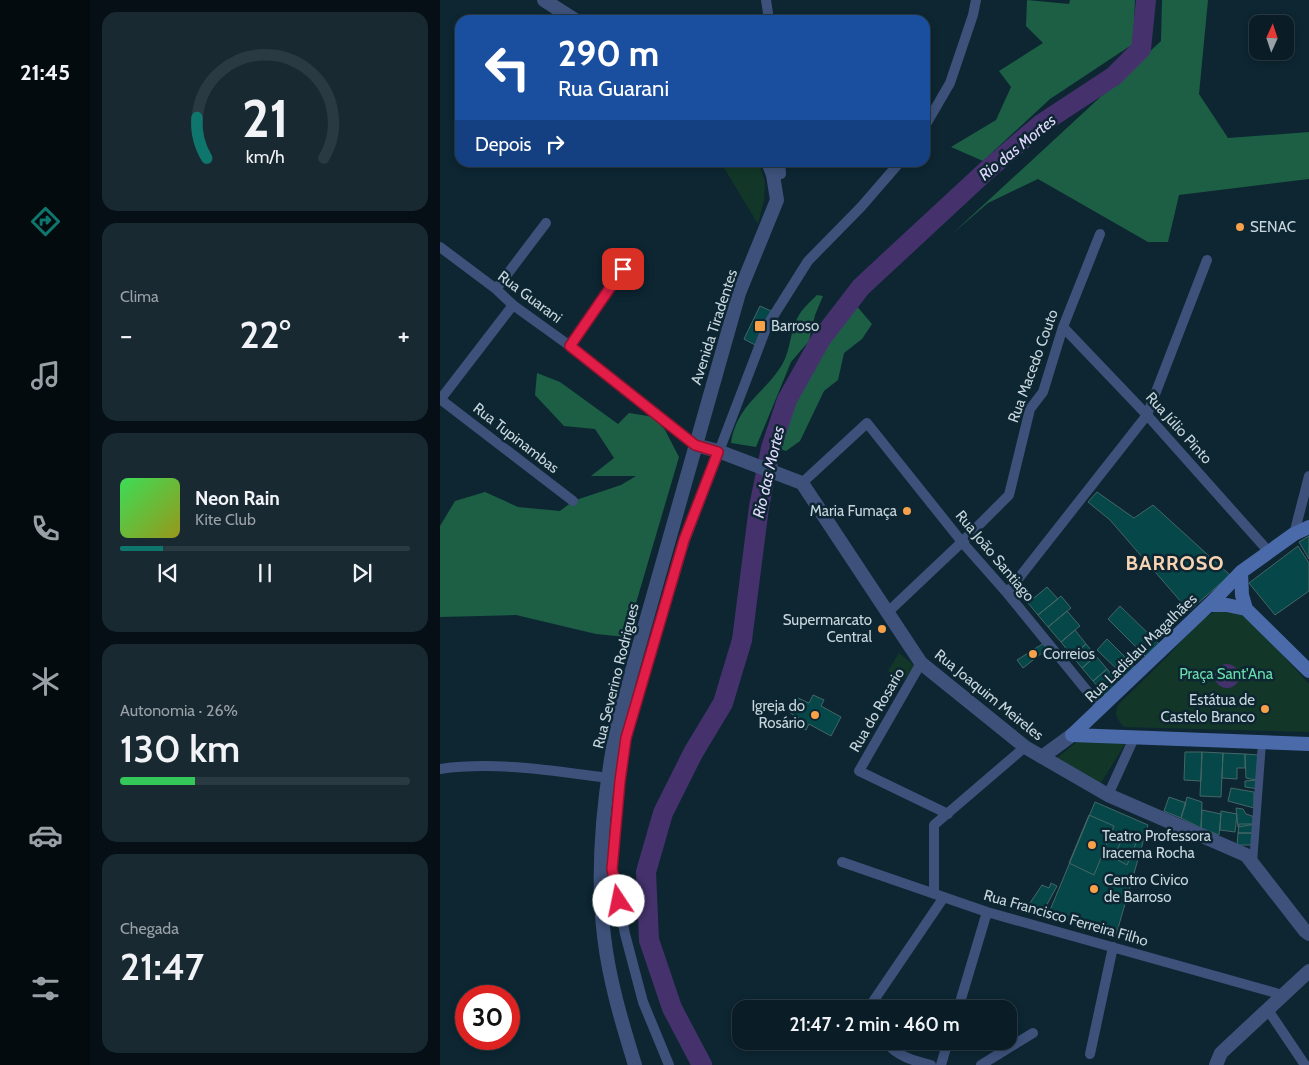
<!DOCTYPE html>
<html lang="pt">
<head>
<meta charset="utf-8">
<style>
  :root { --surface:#0a1c26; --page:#182932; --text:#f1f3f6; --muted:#99a1a7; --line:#2a3a43; --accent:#0f766e }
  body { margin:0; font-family:Cabin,sans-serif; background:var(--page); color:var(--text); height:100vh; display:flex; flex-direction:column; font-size:19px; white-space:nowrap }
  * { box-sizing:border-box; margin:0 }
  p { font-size:16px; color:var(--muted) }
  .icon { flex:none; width:28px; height:28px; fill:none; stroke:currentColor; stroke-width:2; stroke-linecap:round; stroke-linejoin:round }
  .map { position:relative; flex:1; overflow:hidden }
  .side { display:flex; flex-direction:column; gap:12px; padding:12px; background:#060f15; width:350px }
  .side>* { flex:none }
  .guide { position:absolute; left:15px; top:15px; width:475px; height:152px; border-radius:15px; box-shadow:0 2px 8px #0003,0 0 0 1px var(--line); background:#1a4fa0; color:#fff; overflow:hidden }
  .needle { width:32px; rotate:3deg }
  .controls { position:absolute; left:809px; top:15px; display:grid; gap:10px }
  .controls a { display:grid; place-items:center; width:45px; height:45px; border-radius:10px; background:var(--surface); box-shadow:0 2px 8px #0003,0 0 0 1px var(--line); font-size:25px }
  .speed { position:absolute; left:15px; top:985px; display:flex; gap:10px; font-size:25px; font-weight:700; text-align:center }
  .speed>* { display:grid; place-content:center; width:65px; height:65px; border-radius:50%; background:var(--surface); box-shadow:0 2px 8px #0003,0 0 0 1px var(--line); line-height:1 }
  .speed .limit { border:8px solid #d22; background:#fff; color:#111 }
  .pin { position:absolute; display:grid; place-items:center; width:42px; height:42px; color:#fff; margin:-21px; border-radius:10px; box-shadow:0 2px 8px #0006 }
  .me { position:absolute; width:55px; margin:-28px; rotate:349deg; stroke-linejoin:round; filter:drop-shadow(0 0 4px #0008) }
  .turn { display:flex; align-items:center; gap:18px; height:105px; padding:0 20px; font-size:22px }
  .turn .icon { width:65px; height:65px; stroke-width:2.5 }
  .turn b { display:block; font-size:35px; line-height:42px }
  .then { display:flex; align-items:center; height:48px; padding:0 20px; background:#0003; gap:10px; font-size:19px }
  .big { font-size:38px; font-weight:600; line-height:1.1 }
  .side .tile { flex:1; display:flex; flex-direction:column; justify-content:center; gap:8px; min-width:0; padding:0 18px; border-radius:15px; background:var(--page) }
  .side .dial { align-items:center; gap:0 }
  .dial svg { height:130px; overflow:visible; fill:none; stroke:var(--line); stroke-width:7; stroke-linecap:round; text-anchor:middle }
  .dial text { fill:var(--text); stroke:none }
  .song { display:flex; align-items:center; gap:15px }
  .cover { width:60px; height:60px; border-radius:8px; background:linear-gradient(135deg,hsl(130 70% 55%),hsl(60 70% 35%)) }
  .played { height:5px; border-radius:2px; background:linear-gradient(90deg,var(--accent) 15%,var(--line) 15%) }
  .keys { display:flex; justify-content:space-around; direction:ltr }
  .heat { display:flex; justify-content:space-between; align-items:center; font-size:28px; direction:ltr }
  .charge { height:8px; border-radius:4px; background:linear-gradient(90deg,#34c759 26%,var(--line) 0) }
  .trip { position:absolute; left:292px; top:1000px; width:285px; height:50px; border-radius:15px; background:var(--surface); box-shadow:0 2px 8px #0003,0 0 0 1px var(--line); font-weight:600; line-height:50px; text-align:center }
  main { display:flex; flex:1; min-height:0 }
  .tabs { display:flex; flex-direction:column; width:90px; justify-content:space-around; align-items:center; background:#040b0f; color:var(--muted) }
  .tabs .icon { width:35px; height:35px }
  .tabs .active { color:var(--accent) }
  .tabs b { font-size:22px; color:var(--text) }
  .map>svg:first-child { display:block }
  .green { fill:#123728 }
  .forest { fill:#1d5f45 }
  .water { fill:#45326d }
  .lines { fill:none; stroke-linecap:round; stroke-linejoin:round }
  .river { stroke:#45326d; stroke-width:20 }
  .building { fill:#064849; stroke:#456666 }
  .pedestrian { stroke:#3d517a; stroke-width:8 }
  .minor { stroke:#3d517a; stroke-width:10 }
  .tertiary { stroke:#3d517a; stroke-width:14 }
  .secondary { stroke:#4a6aaa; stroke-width:14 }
  .route-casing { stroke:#92132f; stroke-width:12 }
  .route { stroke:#e11d48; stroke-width:9 }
  .poi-dot { fill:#f7a149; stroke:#0d2632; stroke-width:2 }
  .labels { text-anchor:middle; stroke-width:5; stroke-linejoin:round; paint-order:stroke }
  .poi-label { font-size:15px; fill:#c7d6dd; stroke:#0d2632; text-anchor:start }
  .street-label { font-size:15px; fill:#c7d6dd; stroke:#0d2632 }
  .park-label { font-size:15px; fill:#68ddab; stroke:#0d2632 }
  .water-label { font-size:16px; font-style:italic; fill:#e2d8fe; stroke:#0d2632 }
  .district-label { font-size:20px; font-weight:bold; letter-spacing:1px; fill:#f8d3b2; stroke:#0d2632 }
</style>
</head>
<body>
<main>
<nav class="tabs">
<b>21:45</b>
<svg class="icon active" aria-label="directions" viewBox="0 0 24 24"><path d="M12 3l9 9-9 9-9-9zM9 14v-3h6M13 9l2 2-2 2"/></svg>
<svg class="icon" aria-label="music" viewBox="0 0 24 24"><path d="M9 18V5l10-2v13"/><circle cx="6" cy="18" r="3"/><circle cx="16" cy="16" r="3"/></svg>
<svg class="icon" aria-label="phone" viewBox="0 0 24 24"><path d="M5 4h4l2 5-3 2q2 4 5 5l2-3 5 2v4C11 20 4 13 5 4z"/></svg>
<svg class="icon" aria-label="climate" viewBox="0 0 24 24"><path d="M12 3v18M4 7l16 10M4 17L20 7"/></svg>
<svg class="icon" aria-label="car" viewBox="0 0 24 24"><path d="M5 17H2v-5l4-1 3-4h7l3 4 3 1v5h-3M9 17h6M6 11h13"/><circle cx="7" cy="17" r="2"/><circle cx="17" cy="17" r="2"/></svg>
<svg class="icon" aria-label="filters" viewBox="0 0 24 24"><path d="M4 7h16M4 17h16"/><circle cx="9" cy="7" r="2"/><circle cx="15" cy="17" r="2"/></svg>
</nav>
<section class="side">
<div class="tile dial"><svg viewBox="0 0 100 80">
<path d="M14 69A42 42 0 1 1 86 69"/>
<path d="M14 69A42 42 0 0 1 8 44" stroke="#0f766e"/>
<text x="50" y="56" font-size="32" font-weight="700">21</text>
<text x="50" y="72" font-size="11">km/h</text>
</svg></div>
<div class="tile"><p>Clima</p>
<div class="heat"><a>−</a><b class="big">22°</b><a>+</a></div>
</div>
<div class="tile">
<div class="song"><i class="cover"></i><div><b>Neon Rain</b><p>Kite Club</p></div></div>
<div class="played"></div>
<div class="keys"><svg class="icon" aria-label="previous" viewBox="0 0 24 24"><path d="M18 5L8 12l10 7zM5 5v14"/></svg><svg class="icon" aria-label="pause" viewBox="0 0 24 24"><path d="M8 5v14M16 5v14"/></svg><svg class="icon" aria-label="next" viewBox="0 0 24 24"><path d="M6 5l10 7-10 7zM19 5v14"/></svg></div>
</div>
<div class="tile"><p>Autonomia · 26%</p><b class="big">130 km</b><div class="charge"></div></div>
<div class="tile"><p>Chegada</p><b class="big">21:47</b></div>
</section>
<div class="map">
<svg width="869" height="1065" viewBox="0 0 869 1065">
  <rect width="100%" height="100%" fill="#0d2632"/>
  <path class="green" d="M281,163H319L325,182L324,201L318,224Z
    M780,608L800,613L818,628L869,684V732L684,727C677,719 673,714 679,704L726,658L760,621Z
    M459,653L475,666L464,680L448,671Z
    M638,741L685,744L661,783L617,758Z"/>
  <path class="forest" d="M587,0L629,4L630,0H695L693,44L610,99L543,161L511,147L556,120L571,87L559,71L603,43L586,26Z
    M722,0H768L759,94L788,138L869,132V179L739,195L728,242H708L598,179L548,203L512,234L721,41Z
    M377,295L383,296L375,315L369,341L351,362L316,447L291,443C297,404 325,394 343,363C351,349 350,329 359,315C363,308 371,301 377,295Z
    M415,304L432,324L422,339L404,353L398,380L384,391L360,441L346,451L337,448L354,401L397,327Z
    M97,373L120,382L178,424L189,413L214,417L225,430L239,457L186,637L156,634L76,615L0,617V526L15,501L45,492L78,507L120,511L133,501L181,485L196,476H151L174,458L155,429L124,426L95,395Z"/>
  <path class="water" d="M775 676a12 12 0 1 1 24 0a12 12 0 1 1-24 0Z"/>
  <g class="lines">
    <path class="river" d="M262,1065L232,1008L209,940L206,872L223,813L253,753L283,703L302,640L319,507L331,448L347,400L381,339L421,287L546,171L601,124L674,76L701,49L706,0"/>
  </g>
  <path class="building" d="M320,306L331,311L315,345L304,339Z
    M657,492L694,518L713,505L790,575L749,611L670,520L648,502Z
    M869,536V559L859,542Z
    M858,546L869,563V591L835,615L809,583Z
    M607,587L618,599L598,615L588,603Z
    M621,596L631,608L608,627L598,615Z
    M680,606L719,644L706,657L668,619Z
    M627,611L640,626L621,642L608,627Z
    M635,630L646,644L632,656L621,642Z
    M667,639L695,667L685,677L657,650Z
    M604,643L607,649L583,668L577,660Z
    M646,644L656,656L642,668L632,656Z
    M656,656L667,669L653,681L642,668Z
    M667,669L680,684L666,696L653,681Z
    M373,695L384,700L381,706L401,717L391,736L369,724L366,730L356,724L359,718L350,713L358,698L369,703Z
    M745,752H762L761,781L744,780Z
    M762,752L783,753L781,797L760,796Z
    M783,753L805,754V768H797V779L782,778Z
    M805,754L818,755L816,780L806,778Z
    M816,780L819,789L805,787V781Z
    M791,788L814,792V808L788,801Z
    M729,797L746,803L741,818L724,811Z
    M747,797L762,802L761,828L741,818Z
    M655,802L708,825L676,935L608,915Z
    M796,808L803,809L806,814L812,816L816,824L798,827Z
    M762,810L781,814L779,835L761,828Z
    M781,811L797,814L795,832L780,830Z
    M649,815L674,826L654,875L629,863Z
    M799,824H816V833H798Z
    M685,831L699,836L687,865L674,858Z
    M798,833H816L815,845H797Z
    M611,883L617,886L604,910L590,903L602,885L609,888Z"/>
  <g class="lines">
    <path class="pedestrian" d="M813,863L822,743"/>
    <path class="minor" d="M326,0L329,20
      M485,126L510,83L533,15L536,0
      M333,175L341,174L340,162
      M0,247L56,289L73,305L130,346L255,445
      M56,289L106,223
      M623,327L707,415L829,552
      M130,346L183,269
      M0,399L133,501
      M0,400L73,305
      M362,483L427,423L522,542L567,593L661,708
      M854,534L869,476
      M567,593L707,415L767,260
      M448,612L522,542L569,495L590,409L603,392L623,327L660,234
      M481,663L419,771L508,814
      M0,769C56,761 113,771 169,778
      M668,795L694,738
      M402,862L547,912L843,995
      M494,894V825L585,747
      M428,1009L504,897
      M518,1009L547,912
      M828,1010L865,1065
      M445,1041C456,1056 474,1061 491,1065
      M650,1054L673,947
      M229,1065L203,1002L185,934L172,869L180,781L185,738L245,540L327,326L368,261L421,207L460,162
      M501,1065L508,1041
      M541,1065L593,1033"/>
    <path class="tertiary" d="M104,0L135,20
      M255,445L278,451L362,483L481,663L585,747L668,795L806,855L865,931L869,934
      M602,757L632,735
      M195,1065C182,1023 169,980 164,936C156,870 163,801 175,736C179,715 186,694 191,674L299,293L337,200L333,175L328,162
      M776,1065L781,1053L869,971"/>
    <path class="secondary" d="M801,572L802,595L806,609L869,671
      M769,605H787L806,609
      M632,735L773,601L801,572L854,534L869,527
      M632,735L869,744"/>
  </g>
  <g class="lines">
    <defs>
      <path id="route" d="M179,901L172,869L180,781L186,738L244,540L278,452L255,445L130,346L183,269"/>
    </defs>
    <use href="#route" class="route-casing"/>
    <use href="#route" class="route"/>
  </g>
  <g class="poi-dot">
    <circle cx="800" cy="227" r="5"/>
    <rect x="314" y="320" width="12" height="12" rx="2.5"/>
    <circle cx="467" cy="511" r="5"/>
    <circle cx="442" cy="629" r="5"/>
    <circle cx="593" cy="654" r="5"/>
    <circle cx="825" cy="709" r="5"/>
    <circle cx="375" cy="715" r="5"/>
    <circle cx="652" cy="845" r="5"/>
    <circle cx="654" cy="889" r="5"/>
  </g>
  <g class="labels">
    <g class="poi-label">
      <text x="810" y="232">SENAC</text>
      <text x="331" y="331">Barroso</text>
      <text x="457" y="516" text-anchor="end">Maria Fumaça</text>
      <text x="432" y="625" text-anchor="end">Supermarcato<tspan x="432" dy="17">Central</tspan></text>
      <text x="603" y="659">Correios</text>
      <text x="815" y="705" text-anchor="end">Estátua de<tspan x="815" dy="17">Castelo Branco</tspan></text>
      <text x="365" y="711" text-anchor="end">Igreja do<tspan x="365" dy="17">Rosário</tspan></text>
      <text x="662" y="841">Teatro Professora<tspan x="662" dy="17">Iracema Rocha</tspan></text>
      <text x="664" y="885">Centro Civico<tspan x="664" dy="17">de Barroso</tspan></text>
    </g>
    <g class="street-label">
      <text transform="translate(90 297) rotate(37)" y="5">Rua Guarani</text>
      <text transform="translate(274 327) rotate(-72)" y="5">Avenida Tiradentes</text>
      <text transform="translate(593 366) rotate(-70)" y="5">Rua Macedo Couto</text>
      <text transform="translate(739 428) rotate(48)" y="5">Rua Júlio Pinto</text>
      <text transform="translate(76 438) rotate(38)" y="5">Rua Tupinambas</text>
      <text transform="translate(555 556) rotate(50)" y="5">Rua João Santiago</text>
      <text transform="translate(701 648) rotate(-44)" y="5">Rua Ladislau Magalhães</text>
      <text transform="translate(176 676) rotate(-76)" y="5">Rua Severino Rodrigues</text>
      <text transform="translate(549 695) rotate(39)" y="5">Rua Joaquim Meireles</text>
      <text transform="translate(437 710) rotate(-60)" y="5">Rua do Rosario</text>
      <text transform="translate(626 918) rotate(16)" y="5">Rua Francisco Ferreira Filho</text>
    </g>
    <g class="park-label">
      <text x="786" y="679">Praça Sant'Ana</text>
    </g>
    <g class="water-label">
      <text transform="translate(577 147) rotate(-39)" y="6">Rio das Mortes</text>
      <text transform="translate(328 472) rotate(-77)" y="6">Rio das Mortes</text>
    </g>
    <g class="district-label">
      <text x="735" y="570">BARROSO</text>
    </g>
  </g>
</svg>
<div class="controls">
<a><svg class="needle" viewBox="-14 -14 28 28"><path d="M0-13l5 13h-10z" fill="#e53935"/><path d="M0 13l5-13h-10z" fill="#99a1a7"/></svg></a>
</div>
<div class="speed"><div class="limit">30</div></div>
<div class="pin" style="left:183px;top:269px;background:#d93025"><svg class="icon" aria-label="arrive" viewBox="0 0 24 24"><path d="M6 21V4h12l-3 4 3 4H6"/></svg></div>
<svg class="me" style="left:179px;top:901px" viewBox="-20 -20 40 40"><circle r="19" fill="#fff"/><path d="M0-13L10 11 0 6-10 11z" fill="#e11d48"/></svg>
<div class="trip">21:47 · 2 min · 460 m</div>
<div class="guide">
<div class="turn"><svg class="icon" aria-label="left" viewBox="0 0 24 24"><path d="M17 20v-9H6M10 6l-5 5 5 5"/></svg><div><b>290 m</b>Rua Guarani</div></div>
<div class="then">Depois<svg class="icon" aria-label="right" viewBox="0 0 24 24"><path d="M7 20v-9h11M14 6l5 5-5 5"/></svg></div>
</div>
</div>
</main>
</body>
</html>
